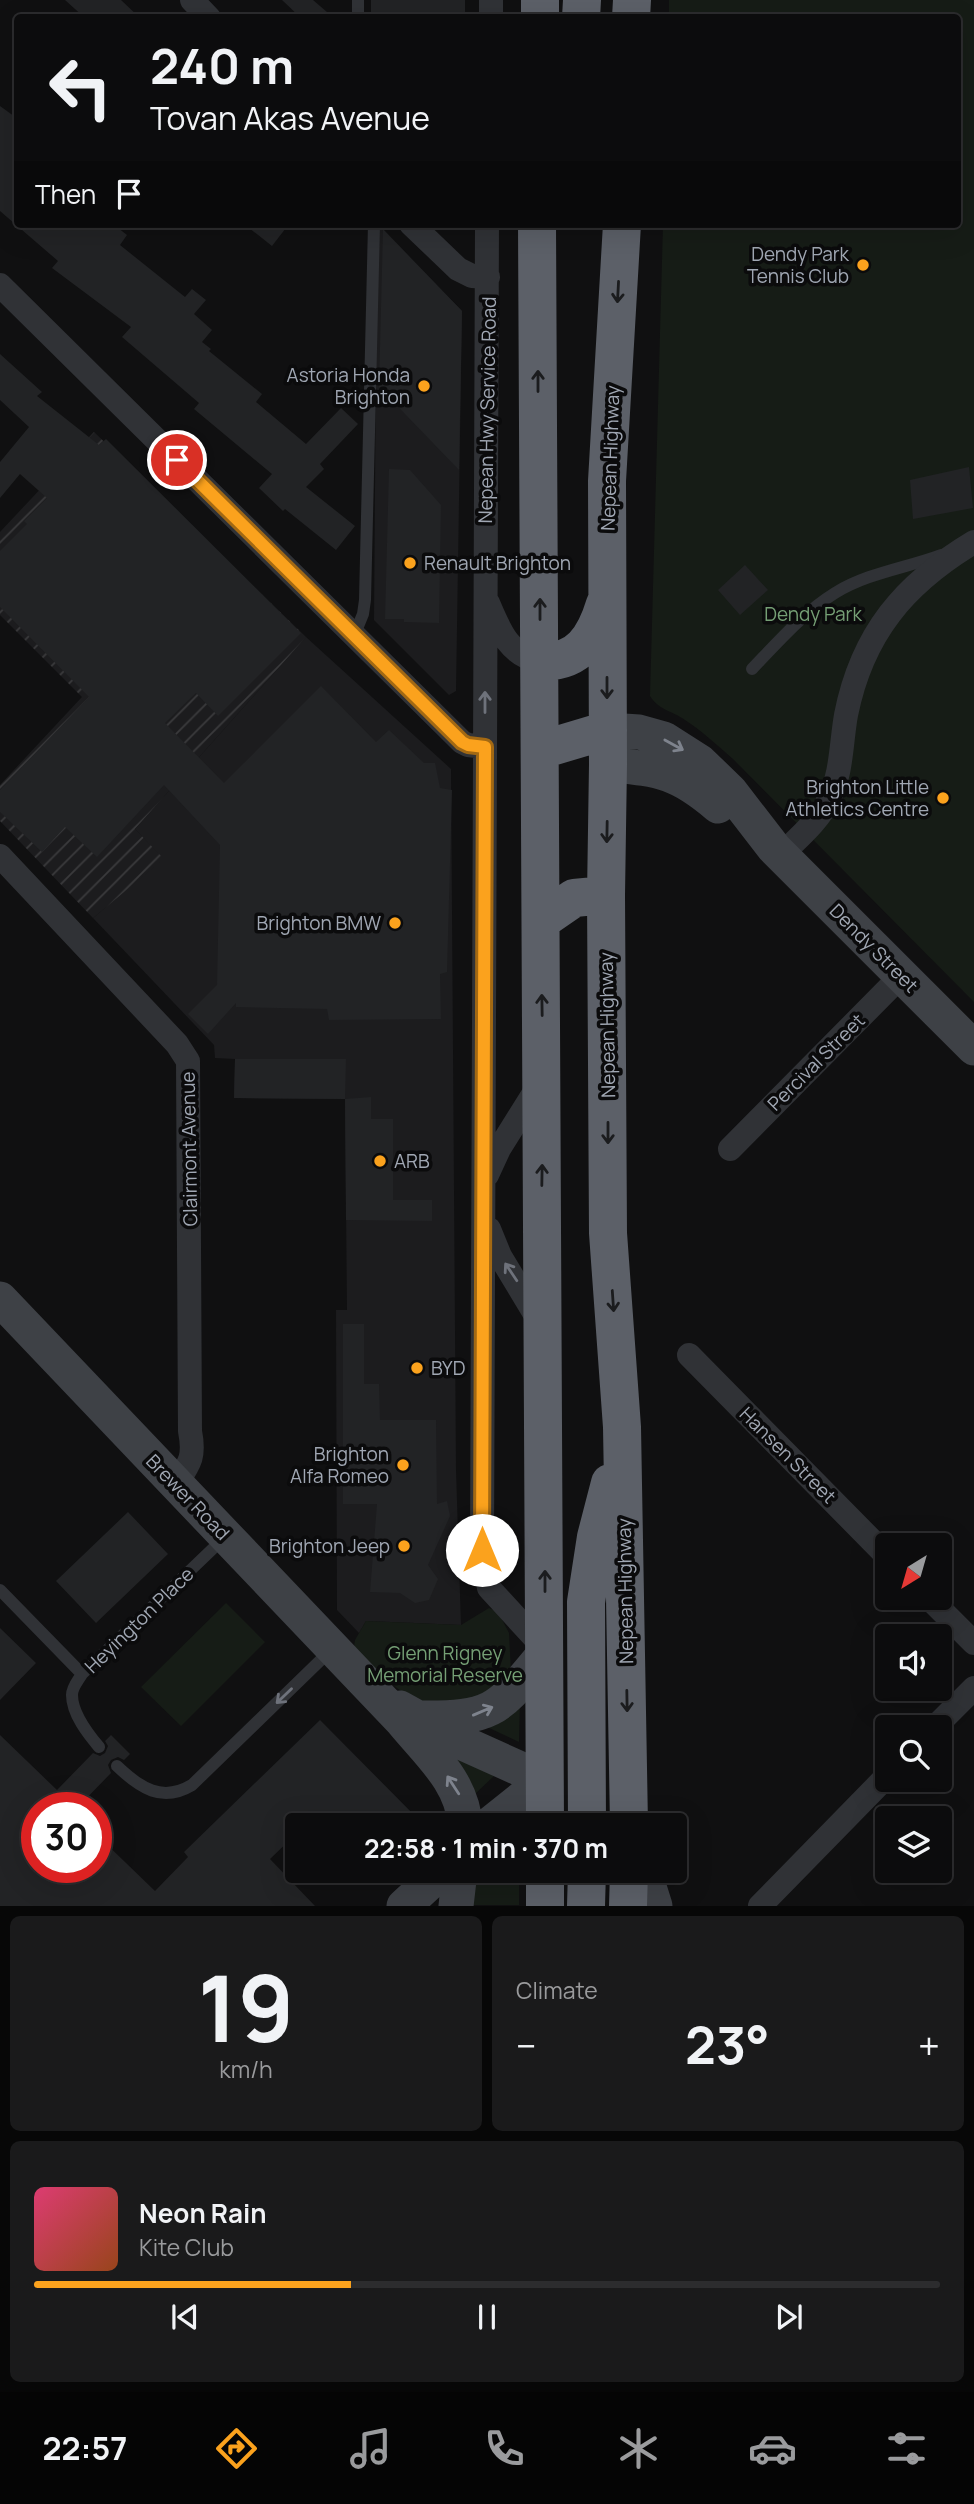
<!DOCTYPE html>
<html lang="en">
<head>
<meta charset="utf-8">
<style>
  :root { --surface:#0c0c0d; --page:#1a1a1b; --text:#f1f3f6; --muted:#9a9b9d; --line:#2c2c2e; --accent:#fba21d }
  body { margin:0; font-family:Manrope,sans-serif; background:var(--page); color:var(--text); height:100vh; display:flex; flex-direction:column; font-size:26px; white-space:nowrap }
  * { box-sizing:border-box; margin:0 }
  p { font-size:23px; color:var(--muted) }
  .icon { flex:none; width:38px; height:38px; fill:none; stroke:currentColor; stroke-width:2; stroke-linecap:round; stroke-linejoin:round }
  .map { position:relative; height:1906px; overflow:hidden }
  .drawer { display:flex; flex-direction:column; gap:10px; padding:10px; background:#070707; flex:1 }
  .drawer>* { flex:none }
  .top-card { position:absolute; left:14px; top:14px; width:947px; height:214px; border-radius:7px; box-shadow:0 7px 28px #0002,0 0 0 2px var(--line); background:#0c0c0d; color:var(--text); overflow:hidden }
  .needle { width:46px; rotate:217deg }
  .buttons { position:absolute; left:875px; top:1533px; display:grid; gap:14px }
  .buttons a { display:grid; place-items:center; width:77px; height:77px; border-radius:7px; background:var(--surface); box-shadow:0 7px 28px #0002,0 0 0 2px var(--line); font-size:35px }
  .speed { position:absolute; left:21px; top:1792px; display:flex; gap:14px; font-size:35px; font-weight:700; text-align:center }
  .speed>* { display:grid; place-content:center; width:91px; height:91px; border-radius:50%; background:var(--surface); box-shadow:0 7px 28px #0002,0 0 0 2px var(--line); line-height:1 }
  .speed .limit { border:10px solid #d22; background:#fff; color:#111 }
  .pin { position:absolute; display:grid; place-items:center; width:60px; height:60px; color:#fff; margin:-30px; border:4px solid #fff; border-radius:50%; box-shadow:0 2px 7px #0007 }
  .me { position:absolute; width:77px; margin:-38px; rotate:0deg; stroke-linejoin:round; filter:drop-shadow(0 0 5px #0008) }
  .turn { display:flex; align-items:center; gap:24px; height:147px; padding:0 21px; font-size:32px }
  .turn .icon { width:91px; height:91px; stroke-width:2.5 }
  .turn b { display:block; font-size:49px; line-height:60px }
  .then { display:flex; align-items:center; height:66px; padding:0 21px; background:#0003; gap:14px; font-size:26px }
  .big { font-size:52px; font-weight:700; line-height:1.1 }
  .drawer .tile { flex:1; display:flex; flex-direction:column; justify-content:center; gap:10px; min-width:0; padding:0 24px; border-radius:10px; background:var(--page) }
  .drawer .dial { align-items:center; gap:0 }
  .dial b { font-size:91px; line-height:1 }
  .song { display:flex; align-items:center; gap:21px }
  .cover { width:84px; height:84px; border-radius:10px; background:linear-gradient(135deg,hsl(340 70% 55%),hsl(20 70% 35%)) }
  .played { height:7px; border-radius:4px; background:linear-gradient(90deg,var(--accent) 35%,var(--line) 35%) }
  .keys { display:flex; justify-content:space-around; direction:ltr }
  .heat { display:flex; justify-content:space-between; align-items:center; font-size:38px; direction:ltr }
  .drawer .tiles { flex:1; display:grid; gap:10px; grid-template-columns:1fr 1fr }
  .tile:last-child { grid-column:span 2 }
  .trip { position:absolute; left:285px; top:1813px; width:402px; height:70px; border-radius:7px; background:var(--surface); box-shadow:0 7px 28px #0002,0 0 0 2px var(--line); font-weight:700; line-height:70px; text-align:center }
  .tab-bar { display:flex; height:112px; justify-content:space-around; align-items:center; background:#050505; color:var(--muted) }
  .tab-bar .icon { width:49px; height:49px }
  .tab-bar .on { color:var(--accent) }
  .tab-bar b { font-size:32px; color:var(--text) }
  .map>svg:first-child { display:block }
  .built { fill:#1c1c1e }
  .industrial { fill:url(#industrial-furrows) }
  .green { fill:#161c16 }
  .building { fill:#222325 }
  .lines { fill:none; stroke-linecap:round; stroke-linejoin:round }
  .lane { stroke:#303236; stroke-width:12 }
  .street { stroke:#303236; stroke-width:24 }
  .secondary { stroke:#3e4146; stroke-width:35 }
  .highway { stroke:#5c6068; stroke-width:38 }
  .oneway { stroke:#1b1c1e }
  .oneway2 { stroke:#6e727b }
  .oneway3 { stroke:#7e838d }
  .route-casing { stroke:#a36913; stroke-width:18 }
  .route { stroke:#fba21d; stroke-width:12 }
  .poi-dot { fill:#fba21d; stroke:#0b0b0c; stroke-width:2.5 }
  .labels { text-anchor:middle; stroke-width:7; stroke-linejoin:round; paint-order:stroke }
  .poi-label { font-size:19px; fill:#a0a7b3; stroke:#0b0b0c; text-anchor:end }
  .street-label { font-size:19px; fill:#a0a7b3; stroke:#0b0b0c }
  .park-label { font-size:19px; fill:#759f75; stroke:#0b0b0c }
</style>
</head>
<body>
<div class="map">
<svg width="974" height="1906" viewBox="0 0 974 1906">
  <defs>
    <pattern id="industrial-furrows" width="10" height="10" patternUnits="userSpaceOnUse" patternTransform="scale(1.75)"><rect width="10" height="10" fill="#1c1c1e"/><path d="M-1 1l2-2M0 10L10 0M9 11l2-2" fill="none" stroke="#3a3a3c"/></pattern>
  </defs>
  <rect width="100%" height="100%" fill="#101011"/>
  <path class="built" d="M377,224L462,311L456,691L449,695L374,620Z
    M306,637L451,769L456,1470L461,1625L366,1621L359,1633L337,1610L336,1310H347L345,1099L234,1098L235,1059L215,1058L214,1045L93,918L163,859L135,829Z"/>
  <path class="industrial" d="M94,432L306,637L135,829L164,859L93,918L0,821V785L82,697L0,615V532Z"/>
  <path class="green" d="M669,0H974V1002L733,759C717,745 702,731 685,720C671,710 660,711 650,696L663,224H957V18L669,17Z
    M226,1603L265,1642L181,1726L141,1687Z
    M489,1608L498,1612L509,1633L511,1672L495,1694C478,1698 457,1705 440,1705C406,1704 375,1670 354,1647L355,1640L366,1621L461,1625Z
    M520,1699L519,1742L485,1726Z
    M442,1746L494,1776L475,1794Z
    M478,1871H519V1905H471Z"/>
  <path class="building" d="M65,0H121L140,18H85Z
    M282,0H313L334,18H301Z
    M371,0H465V18H371Z
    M0,106L18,119V224H113L127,235L120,245L185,297L192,289L206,300L194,314L212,330L202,342L211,349L209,351L262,394L256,402L306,444L341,408L358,424L320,464L324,469L306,487L355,526L336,550L285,509L283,511L259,488L272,474L194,409L199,403L122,337L131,327L52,268L58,261L0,211Z
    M244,224H289L272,246Z
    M383,229L462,311L459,470L379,387Z
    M0,354L42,392L37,396L99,445L106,439L301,633L218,716L196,693L165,723L224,783L321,686L376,742L389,730L424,763H435L440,788L452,790L447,972L440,974L441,1019L329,1020L327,1009L236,1007V1003L208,1034L188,1014L217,985L220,845L164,785L97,857L65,827L42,852L0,812V790L89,697L0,607V551L27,524L24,521L47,498L20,474L0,498V462L29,427L0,400Z
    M969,467L973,508L913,519L910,480Z
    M389,469L410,470L441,505L439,623L404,622V619H385Z
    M745,565L768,590L740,615L718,590Z
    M235,1059H346L345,1099L234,1098Z
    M371,1097V1119H393V1200H432V1221L346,1220L345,1099Z
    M343,1324H364V1384H379L380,1420H436L437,1504L447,1501L450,1516L428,1565L438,1579L429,1600L415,1603L400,1593L370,1592L377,1504H343Z
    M128,1512L168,1554L96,1623L56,1581Z
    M0,1628L36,1663L0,1700Z
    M320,1720L424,1825H322L314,1817L305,1825H298V1832L270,1859L315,1906H0V1735L57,1790L93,1753L100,1756L105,1753L108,1746L105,1741L111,1735L130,1754L124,1760L118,1757L111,1760L108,1765L111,1773L77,1808H37V1867H96V1834L155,1891L188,1857L184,1852Z"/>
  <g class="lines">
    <path class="lane" d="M358,0V18
      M354,636L363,614L365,600L374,224
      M752,669C777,643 804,612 835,593C867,573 906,568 941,555
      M0,1590L82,1674
      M99,1747C88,1734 72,1714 72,1695C72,1687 78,1681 82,1674L224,1538
      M117,1766C140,1788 162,1803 192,1785L330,1651"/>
    <path class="street" d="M192,0L209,18
      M491,18V0
      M411,224L458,269L472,276L488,277
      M487,224L482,1550L489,1588L545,1649
      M0,285L462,742L468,745L485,747
      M488,603C499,629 509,656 540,661
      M781,855C798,838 819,821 829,799C842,773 841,743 846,715C862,634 904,584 974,542
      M0,856L177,1044L188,1061L190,1431C195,1457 190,1463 176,1484
      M730,1149L902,975
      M487,1175L499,1149L539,1085
      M489,1229L500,1256L538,1319
      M689,1355L887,1556
      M929,1598L974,1643
      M935,1727L974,1688
      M760,1906L887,1776"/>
    <path class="secondary" d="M608,730L639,732L664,739L700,762L730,791L774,848L974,1048
      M608,764C660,770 677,771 718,806
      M0,1299L402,1721C428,1753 463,1782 465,1825
      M400,1708L465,1744L545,1780
      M420,1718C496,1719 499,1708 545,1653
      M489,1825L545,1780
      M644,1871L655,1906
      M404,1906L442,1871
      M456,1906L460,1871"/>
    <path class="highway" d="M540,18V0
      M581,18L582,0
      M631,18L632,0
      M537,224L545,1825
      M622,224L607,481L608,764L606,895L608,1233L622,1427L629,1825
      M540,661C579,664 595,637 605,604
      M541,750L608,730
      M542,920L574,898L606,895
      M587,1825L586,1602L596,1537L610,1483
      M545,1871V1906
      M586,1906L587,1871
      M628,1906L629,1871"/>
  </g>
  <defs><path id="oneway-shaft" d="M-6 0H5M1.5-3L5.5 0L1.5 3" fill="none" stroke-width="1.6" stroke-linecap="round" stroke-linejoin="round" transform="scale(1.75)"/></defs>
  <g class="oneway">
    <use href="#oneway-shaft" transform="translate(618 292) rotate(93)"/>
    <use href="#oneway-shaft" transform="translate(538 381) rotate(-90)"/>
    <use href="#oneway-shaft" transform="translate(540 609) rotate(-90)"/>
    <use href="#oneway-shaft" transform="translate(607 688) rotate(90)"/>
    <use href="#oneway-shaft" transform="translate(607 832) rotate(91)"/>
    <use href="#oneway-shaft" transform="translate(542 1005) rotate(-91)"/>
    <use href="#oneway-shaft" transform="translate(608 1133) rotate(90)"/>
    <use href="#oneway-shaft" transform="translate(542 1175) rotate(-89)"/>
    <use href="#oneway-shaft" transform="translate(613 1301) rotate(86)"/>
    <use href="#oneway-shaft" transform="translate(545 1581) rotate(-90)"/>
    <use href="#oneway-shaft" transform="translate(627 1701) rotate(89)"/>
  </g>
  <g class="oneway2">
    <use href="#oneway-shaft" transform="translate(485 702) rotate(-90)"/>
    <use href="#oneway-shaft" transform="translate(511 1272) rotate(-124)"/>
    <use href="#oneway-shaft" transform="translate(284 1696) rotate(136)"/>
  </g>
  <g class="oneway3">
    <use href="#oneway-shaft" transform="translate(674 745) rotate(29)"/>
    <use href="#oneway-shaft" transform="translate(483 1711) rotate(-23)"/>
    <use href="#oneway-shaft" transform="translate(453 1785) rotate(-123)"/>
  </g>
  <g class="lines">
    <defs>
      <path id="route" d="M177,460L462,742L468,745L485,747L482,1550"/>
    </defs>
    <use href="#route" class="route-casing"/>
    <use href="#route" class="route"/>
  </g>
  <g class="poi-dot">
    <circle cx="863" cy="265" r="7"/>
    <circle cx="424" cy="386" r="7"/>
    <circle cx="410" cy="563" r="7"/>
    <circle cx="943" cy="798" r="7"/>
    <circle cx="395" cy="923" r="7"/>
    <circle cx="380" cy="1161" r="7"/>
    <circle cx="417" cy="1368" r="7"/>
    <circle cx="403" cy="1465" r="7"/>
    <circle cx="404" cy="1546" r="7"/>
  </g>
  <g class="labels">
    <g class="poi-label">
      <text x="849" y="261">Dendy Park<tspan x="849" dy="22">Tennis Club</tspan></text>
      <text x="410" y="382">Astoria Honda<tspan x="410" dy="22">Brighton</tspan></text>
      <text x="424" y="570" text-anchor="start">Renault Brighton</text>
      <text x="929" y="794">Brighton Little<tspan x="929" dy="22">Athletics Centre</tspan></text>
      <text x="381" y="930">Brighton BMW</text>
      <text x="394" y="1168" text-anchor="start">ARB</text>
      <text x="431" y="1375" text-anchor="start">BYD</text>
      <text x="389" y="1461">Brighton<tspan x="389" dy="22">Alfa Romeo</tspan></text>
      <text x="390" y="1553">Brighton Jeep</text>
    </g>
    <g class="street-label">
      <text transform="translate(487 410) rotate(-89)" y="7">Nepean Hwy Service Road</text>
      <text transform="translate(610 458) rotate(-88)" y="7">Nepean Highway</text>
      <text transform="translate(874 948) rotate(45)" y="7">Dendy Street</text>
      <text transform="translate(607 1025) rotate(-91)" y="7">Nepean Highway</text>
      <text transform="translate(816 1062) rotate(-45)" y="7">Percival Street</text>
      <text transform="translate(189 1149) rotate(-91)" y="7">Clairmont Avenue</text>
      <text transform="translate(788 1455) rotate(45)" y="7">Hansen Street</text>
      <text transform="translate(188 1497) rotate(46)" y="7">Brewer Road</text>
      <text transform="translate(625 1591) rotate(-91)" y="7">Nepean Highway</text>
      <text transform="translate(139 1620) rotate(-44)" y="7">Heyington Place</text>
    </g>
    <g class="park-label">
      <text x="813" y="621">Dendy Park</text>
      <text x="445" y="1660">Glenn Rigney<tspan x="445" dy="22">Memorial Reserve</tspan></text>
    </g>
  </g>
</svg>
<div class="buttons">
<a><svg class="needle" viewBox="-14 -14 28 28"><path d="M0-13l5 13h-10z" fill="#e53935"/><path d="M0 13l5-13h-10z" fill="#9a9b9d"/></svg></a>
<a><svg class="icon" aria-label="sound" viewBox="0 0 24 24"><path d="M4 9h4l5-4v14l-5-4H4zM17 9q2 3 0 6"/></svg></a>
<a><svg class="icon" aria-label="search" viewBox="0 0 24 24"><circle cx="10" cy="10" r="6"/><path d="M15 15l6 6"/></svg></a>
<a><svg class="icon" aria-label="layers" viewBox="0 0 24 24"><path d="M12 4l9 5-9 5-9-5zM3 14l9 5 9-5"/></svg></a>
</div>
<div class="speed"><div class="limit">30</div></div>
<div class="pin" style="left:177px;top:460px;background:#d93025"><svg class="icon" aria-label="arrive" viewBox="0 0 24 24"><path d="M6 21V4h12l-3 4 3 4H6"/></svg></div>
<svg class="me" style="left:482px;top:1550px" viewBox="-20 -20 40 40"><circle r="19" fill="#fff"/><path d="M0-13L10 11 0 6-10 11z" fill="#fba21d"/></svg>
<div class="trip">22:58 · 1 min · 370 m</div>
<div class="top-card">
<div class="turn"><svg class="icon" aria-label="left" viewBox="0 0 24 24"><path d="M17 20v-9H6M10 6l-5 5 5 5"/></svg><div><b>240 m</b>Tovan Akas Avenue</div></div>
<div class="then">Then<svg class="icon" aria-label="arrive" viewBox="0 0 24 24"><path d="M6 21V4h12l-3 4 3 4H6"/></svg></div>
</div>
</div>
<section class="drawer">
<div class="tiles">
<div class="tile dial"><b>19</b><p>km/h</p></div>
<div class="tile"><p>Climate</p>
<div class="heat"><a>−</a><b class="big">23°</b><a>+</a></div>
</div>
<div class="tile">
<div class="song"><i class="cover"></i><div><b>Neon Rain</b><p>Kite Club</p></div></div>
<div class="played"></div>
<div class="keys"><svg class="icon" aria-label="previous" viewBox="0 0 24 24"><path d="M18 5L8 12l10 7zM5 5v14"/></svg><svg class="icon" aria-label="pause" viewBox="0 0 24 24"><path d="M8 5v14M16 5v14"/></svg><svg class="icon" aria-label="next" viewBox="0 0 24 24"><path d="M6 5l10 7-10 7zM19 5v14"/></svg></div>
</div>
</div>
</section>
<nav class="tab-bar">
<b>22:57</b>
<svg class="icon on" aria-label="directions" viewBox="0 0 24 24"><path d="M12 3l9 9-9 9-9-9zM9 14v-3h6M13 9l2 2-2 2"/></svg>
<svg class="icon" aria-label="music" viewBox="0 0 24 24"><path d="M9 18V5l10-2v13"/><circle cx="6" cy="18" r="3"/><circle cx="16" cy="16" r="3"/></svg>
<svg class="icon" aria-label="phone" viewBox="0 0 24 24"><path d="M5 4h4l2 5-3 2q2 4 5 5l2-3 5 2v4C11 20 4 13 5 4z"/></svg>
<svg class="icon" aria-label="climate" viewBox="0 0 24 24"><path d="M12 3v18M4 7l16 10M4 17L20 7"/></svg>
<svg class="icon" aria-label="car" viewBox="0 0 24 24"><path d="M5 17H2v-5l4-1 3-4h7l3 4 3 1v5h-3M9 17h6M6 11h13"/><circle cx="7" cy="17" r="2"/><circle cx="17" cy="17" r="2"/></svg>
<svg class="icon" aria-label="filters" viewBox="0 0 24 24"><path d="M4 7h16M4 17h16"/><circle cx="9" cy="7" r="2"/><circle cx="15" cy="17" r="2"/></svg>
</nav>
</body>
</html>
